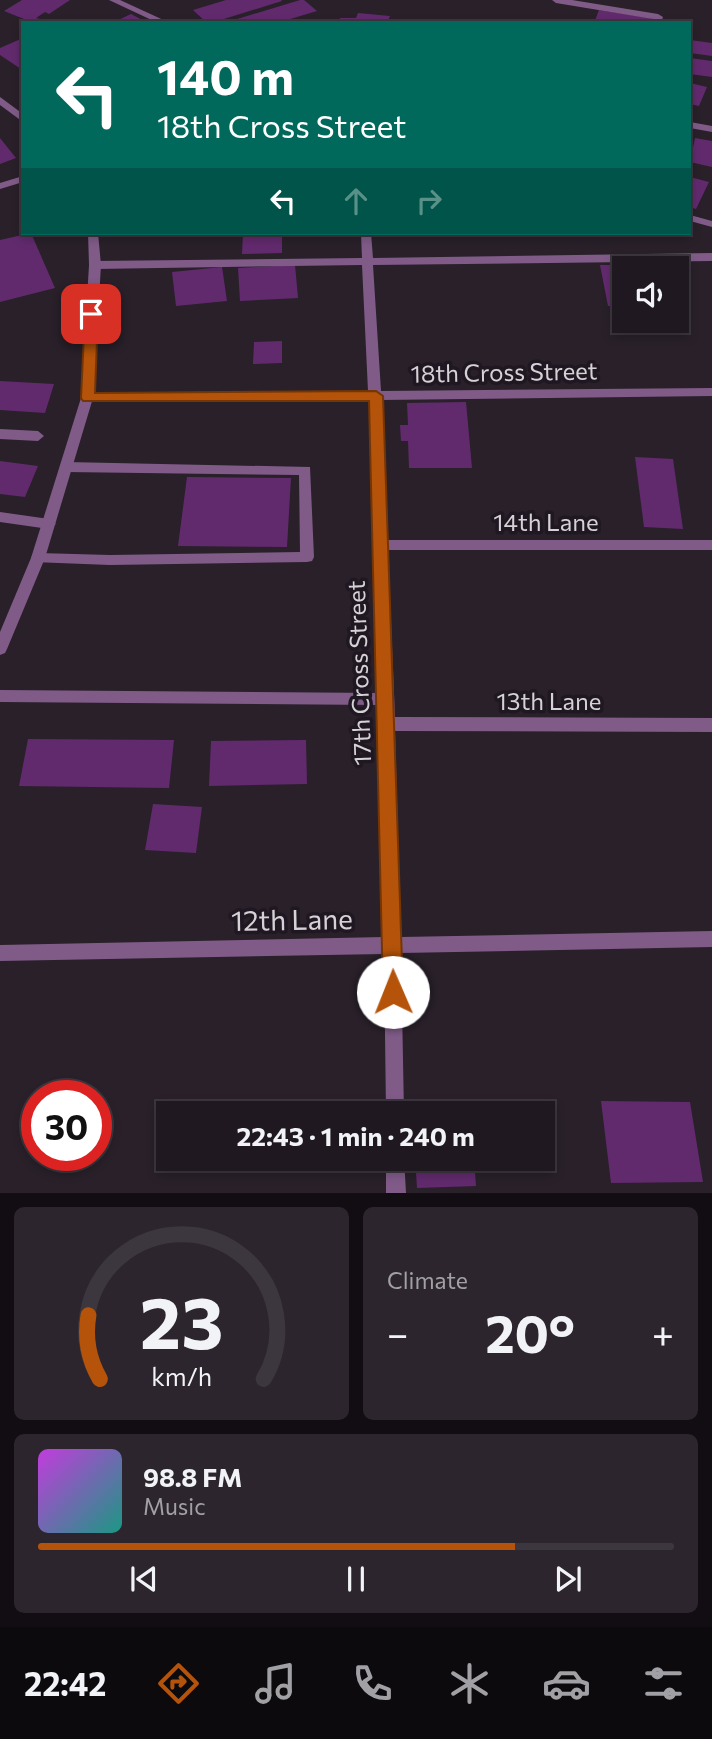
<!DOCTYPE html>
<html lang="en">
<head>
<meta charset="utf-8">
<style>
  :root { --surface:#1f1820; --page:#2c252d; --text:#f1f3f6; --muted:#a1a0a5; --line:#3c373e; --accent:#b45309 }
  body { margin:0; font-family:Commissioner,sans-serif; background:var(--page); color:var(--text); height:100vh; display:flex; flex-direction:column; font-size:26px; white-space:nowrap }
  * { box-sizing:border-box; margin:0 }
  p { font-size:23px; color:var(--muted) }
  .icon { flex:none; width:38px; height:38px; fill:none; stroke:currentColor; stroke-width:2; stroke-linecap:round; stroke-linejoin:round }
  .map { position:relative; height:1193px; overflow:hidden }
  .side { display:flex; flex-direction:column; gap:14px; padding:14px; background:#110d12; flex:1 }
  .side>* { flex:none }
  .top-card { position:absolute; left:21px; top:21px; width:670px; height:214px; border-radius:0px; box-shadow:0 4px 10px #0003,0 0 0 2px var(--line); background:#00695c; color:#fff; overflow:hidden }
  .controls { position:absolute; left:612px; top:256px; display:grid; gap:14px }
  .controls a { display:grid; place-items:center; width:77px; height:77px; border-radius:0px; background:var(--surface); box-shadow:0 4px 10px #0003,0 0 0 2px var(--line); font-size:35px }
  .speed { position:absolute; left:21px; top:1080px; display:flex; gap:14px; font-size:35px; font-weight:700; text-align:center }
  .speed>* { display:grid; place-content:center; width:91px; height:91px; border-radius:50%; background:var(--surface); box-shadow:0 4px 10px #0003,0 0 0 2px var(--line); line-height:1 }
  .speed .limit { border:10px solid #d22; background:#fff; color:#111 }
  .pin { position:absolute; display:grid; place-items:center; width:60px; height:60px; color:#fff; margin:-30px; border-radius:14px; box-shadow:0 4px 10px #0006 }
  .me { position:absolute; width:77px; margin:-38px; rotate:359deg; stroke-linejoin:round; filter:drop-shadow(0 0 5px #0008) }
  .turn { display:flex; align-items:center; gap:24px; height:147px; padding:0 21px; font-size:32px }
  .turn .icon { width:91px; height:91px; stroke-width:2.5 }
  .turn b { display:block; font-size:49px; line-height:60px }
  .lanes { display:flex; align-items:center; height:66px; padding:0 21px; background:#0003; justify-content:center; gap:35px; direction:ltr }
  .lanes .off { opacity:.35 }
  .big { font-size:52px; font-weight:700; line-height:1.1 }
  .side .tile { flex:1; display:flex; flex-direction:column; justify-content:center; gap:10px; min-width:0; padding:0 24px; border-radius:10px; background:var(--page) }
  .side .dial { align-items:center; gap:0 }
  .dial svg { height:182px; overflow:visible; fill:none; stroke:var(--line); stroke-width:7; stroke-linecap:round; text-anchor:middle }
  .dial text { fill:var(--text); stroke:none }
  .song { display:flex; align-items:center; gap:21px }
  .cover { width:84px; height:84px; border-radius:10px; background:linear-gradient(135deg,hsl(290 70% 55%),hsl(170 70% 35%)) }
  .played { height:7px; border-radius:4px; background:linear-gradient(90deg,var(--accent) 75%,var(--line) 75%) }
  .keys { display:flex; justify-content:space-around; direction:ltr }
  .heat { display:flex; justify-content:space-between; align-items:center; font-size:38px; direction:ltr }
  .side .tiles { flex:1; display:grid; gap:14px; grid-template-columns:1fr 1fr }
  .tile:last-child { grid-column:span 2 }
  .trip { position:absolute; left:156px; top:1101px; width:399px; height:70px; border-radius:0px; background:var(--surface); box-shadow:0 4px 10px #0003,0 0 0 2px var(--line); font-weight:700; line-height:70px; text-align:center }
  .menu { display:flex; height:112px; justify-content:space-around; align-items:center; background:#0c0a0d; color:var(--muted) }
  .menu .icon { width:49px; height:49px }
  .menu .selected { color:var(--accent) }
  .menu b { font-size:32px; color:var(--text) }
  .map>svg:first-child { display:block }
  .building { fill:#612a6d }
  .lines { fill:none; stroke-linecap:round; stroke-linejoin:round }
  .service { fill:#805b88; fill-rule:evenodd }
  .minor { fill:#805b88; fill-rule:evenodd }
  .tertiary { fill:#805b88; fill-rule:evenodd }
  .route { fill:#b45309; stroke:#753606; stroke-width:2 }
  .labels { text-anchor:middle; stroke-width:7; stroke-linejoin:round; paint-order:stroke }
  .street-label { font-size:24px; fill:#d6d1d7; stroke:#1f1721 }
  .near-street-label { font-size:28px; fill:#d6d1d7; stroke:#1f1721 }
</style>
</head>
<body>
<div class="map">
<svg width="712" height="1193" viewBox="0 0 712 1193">
  <rect width="100%" height="100%" fill="#29202a"/>
  <path class="building" d="M22,0H70L49,14L45,12L36,18L40,19L34,23L4,11Z
    M226,0H281L282,1L211,23H207L193,10Z
    M300,0H304L317,11L277,23H224Z
    M599,10L651,18L650,23H594Z
    M358,13L390,16L387,23H339L340,18H356Z
    M131,14L148,23H112Z
    M23,38V68L21,69L0,55V48Z
    M690,40L712,43V56L690,53Z
    M690,58L712,61V77L690,74Z
    M690,83L707,87L699,106L690,104Z
    M0,138L16,158L0,164Z
    M695,138L712,141V167L690,162Z
    M690,177L709,182L696,209L690,207Z
    M31,233L55,288L0,302V240Z
    M243,233H282V253L242,254Z
    M295,265L298,298L240,301L238,268Z
    M600,265H636L637,268H625V306H608Z
    M222,267L227,301L176,306L172,272Z
    M282,341V363L253,364L254,342Z
    M0,381L54,384L45,413L0,410Z
    M466,402L472,468H409L408,441H401L400,425H408L407,403Z
    M635,457L673,459L683,529L644,527Z
    M0,461L38,466L25,497L0,494Z
    M187,477L291,478L287,547L178,546Z
    M28,739L174,740L169,788L19,786Z
    M306,740L307,784L209,786L211,741Z
    M153,804L202,807L196,853L145,850Z
    M601,1101L690,1102L703,1182L611,1183Z
    M469,1104L470,1113H413V1105Z
    M415,1158H474L476,1186L417,1188Z"/>
  <g class="lines">
    <path class="service" d="M66,462L310,467L314,557L312,561L307,562L110,565L33,562L31,558L33,554L38,553L110,555L300,552L299,475L66,472L60,467Z"/>
    <path class="minor" d="M109,0H120L170,23H158Z
      M552,0H572L658,14L663,17L661,23H652L653,19L556,3Z
      M690,122L712,126V132L690,128Z
      M23,176V182L0,189V183Z
      M690,215L712,221V227L690,221Z
      M361,233H371L373,258L712,253V261L373,265L381,391L712,388V396L381,400L388,540H712V550H388L395,717L712,718V732L395,731L401,937L712,931V947L401,953L404,1113H386L384,954L0,961V945L384,937L379,705L0,702V690L379,693L369,400L87,402L81,398L87,394L368,391L362,265L95,269L89,265L95,261L362,258Z
      M0,429L38,431L44,436L38,441L0,439Z
      M0,512L49,519L56,524L49,529L0,522Z
      M386,1158H404L406,1193H386Z"/>
    <path class="tertiary" d="M0,97L23,114V122L0,105Z
      M88,233H98L101,265L93,398L45,558L7,649L5,653L0,655V632L31,558L81,398L89,265Z"/>
  </g>
  <path class="route" d="M91,309L98,314L95,393L376,391L383,396L403,992L400,999L393,1002L386,999L383,992L369,401H83L81,398L85,314Z"/>
  <g class="labels">
    <g class="street-label">
      <text transform="translate(504 373) rotate(-1)" y="8">18th Cross Street</text>
      <text x="546" y="531">14th Lane</text>
      <text transform="translate(360 673) rotate(-92)" y="8">17th Cross Street</text>
      <text x="549" y="710">13th Lane</text>
    </g>
    <g class="near-street-label">
      <text transform="translate(292 920) rotate(-1)" y="10">12th Lane</text>
    </g>
  </g>
</svg>
<div class="controls">
<a><svg class="icon" aria-label="sound" viewBox="0 0 24 24"><path d="M4 9h4l5-4v14l-5-4H4zM17 9q2 3 0 6"/></svg></a>
</div>
<div class="speed"><div class="limit">30</div></div>
<div class="pin" style="left:91px;top:314px;background:#d93025"><svg class="icon" aria-label="arrive" viewBox="0 0 24 24"><path d="M6 21V4h12l-3 4 3 4H6"/></svg></div>
<svg class="me" style="left:393px;top:992px" viewBox="-20 -20 40 40"><circle r="19" fill="#fff"/><path d="M0-13L10 11 0 6-10 11z" fill="#b45309"/></svg>
<div class="trip">22:43 · 1 min · 240 m</div>
<div class="top-card">
<div class="turn"><svg class="icon" aria-label="left" viewBox="0 0 24 24"><path d="M17 20v-9H6M10 6l-5 5 5 5"/></svg><div><b>140 m</b>18th Cross Street</div></div>
<div class="lanes"><svg class="icon" aria-label="left" viewBox="0 0 24 24"><path d="M17 20v-9H6M10 6l-5 5 5 5"/></svg><svg class="icon off" aria-label="ahead" viewBox="0 0 24 24"><path d="M12 20V5M6 11l6-6 6 6"/></svg><svg class="icon off" aria-label="right" viewBox="0 0 24 24"><path d="M7 20v-9h11M14 6l5 5-5 5"/></svg></div>
</div>
</div>
<section class="side">
<div class="tiles">
<div class="tile dial"><svg viewBox="0 0 100 80">
<path d="M14 69A42 42 0 1 1 86 69"/>
<path d="M14 69A42 42 0 0 1 9 41" stroke="#b45309"/>
<text x="50" y="56" font-size="32" font-weight="700">23</text>
<text x="50" y="72" font-size="11">km/h</text>
</svg></div>
<div class="tile"><p>Climate</p>
<div class="heat"><a>−</a><b class="big">20°</b><a>+</a></div>
</div>
<div class="tile">
<div class="song"><i class="cover"></i><div><b>98.8 FM</b><p>Music</p></div></div>
<div class="played"></div>
<div class="keys"><svg class="icon" aria-label="previous" viewBox="0 0 24 24"><path d="M18 5L8 12l10 7zM5 5v14"/></svg><svg class="icon" aria-label="pause" viewBox="0 0 24 24"><path d="M8 5v14M16 5v14"/></svg><svg class="icon" aria-label="next" viewBox="0 0 24 24"><path d="M6 5l10 7-10 7zM19 5v14"/></svg></div>
</div>
</div>
</section>
<nav class="menu">
<b>22:42</b>
<svg class="icon selected" aria-label="directions" viewBox="0 0 24 24"><path d="M12 3l9 9-9 9-9-9zM9 14v-3h6M13 9l2 2-2 2"/></svg>
<svg class="icon" aria-label="music" viewBox="0 0 24 24"><path d="M9 18V5l10-2v13"/><circle cx="6" cy="18" r="3"/><circle cx="16" cy="16" r="3"/></svg>
<svg class="icon" aria-label="phone" viewBox="0 0 24 24"><path d="M5 4h4l2 5-3 2q2 4 5 5l2-3 5 2v4C11 20 4 13 5 4z"/></svg>
<svg class="icon" aria-label="climate" viewBox="0 0 24 24"><path d="M12 3v18M4 7l16 10M4 17L20 7"/></svg>
<svg class="icon" aria-label="car" viewBox="0 0 24 24"><path d="M5 17H2v-5l4-1 3-4h7l3 4 3 1v5h-3M9 17h6M6 11h13"/><circle cx="7" cy="17" r="2"/><circle cx="17" cy="17" r="2"/></svg>
<svg class="icon" aria-label="filters" viewBox="0 0 24 24"><path d="M4 7h16M4 17h16"/><circle cx="9" cy="7" r="2"/><circle cx="15" cy="17" r="2"/></svg>
</nav>
</body>
</html>
